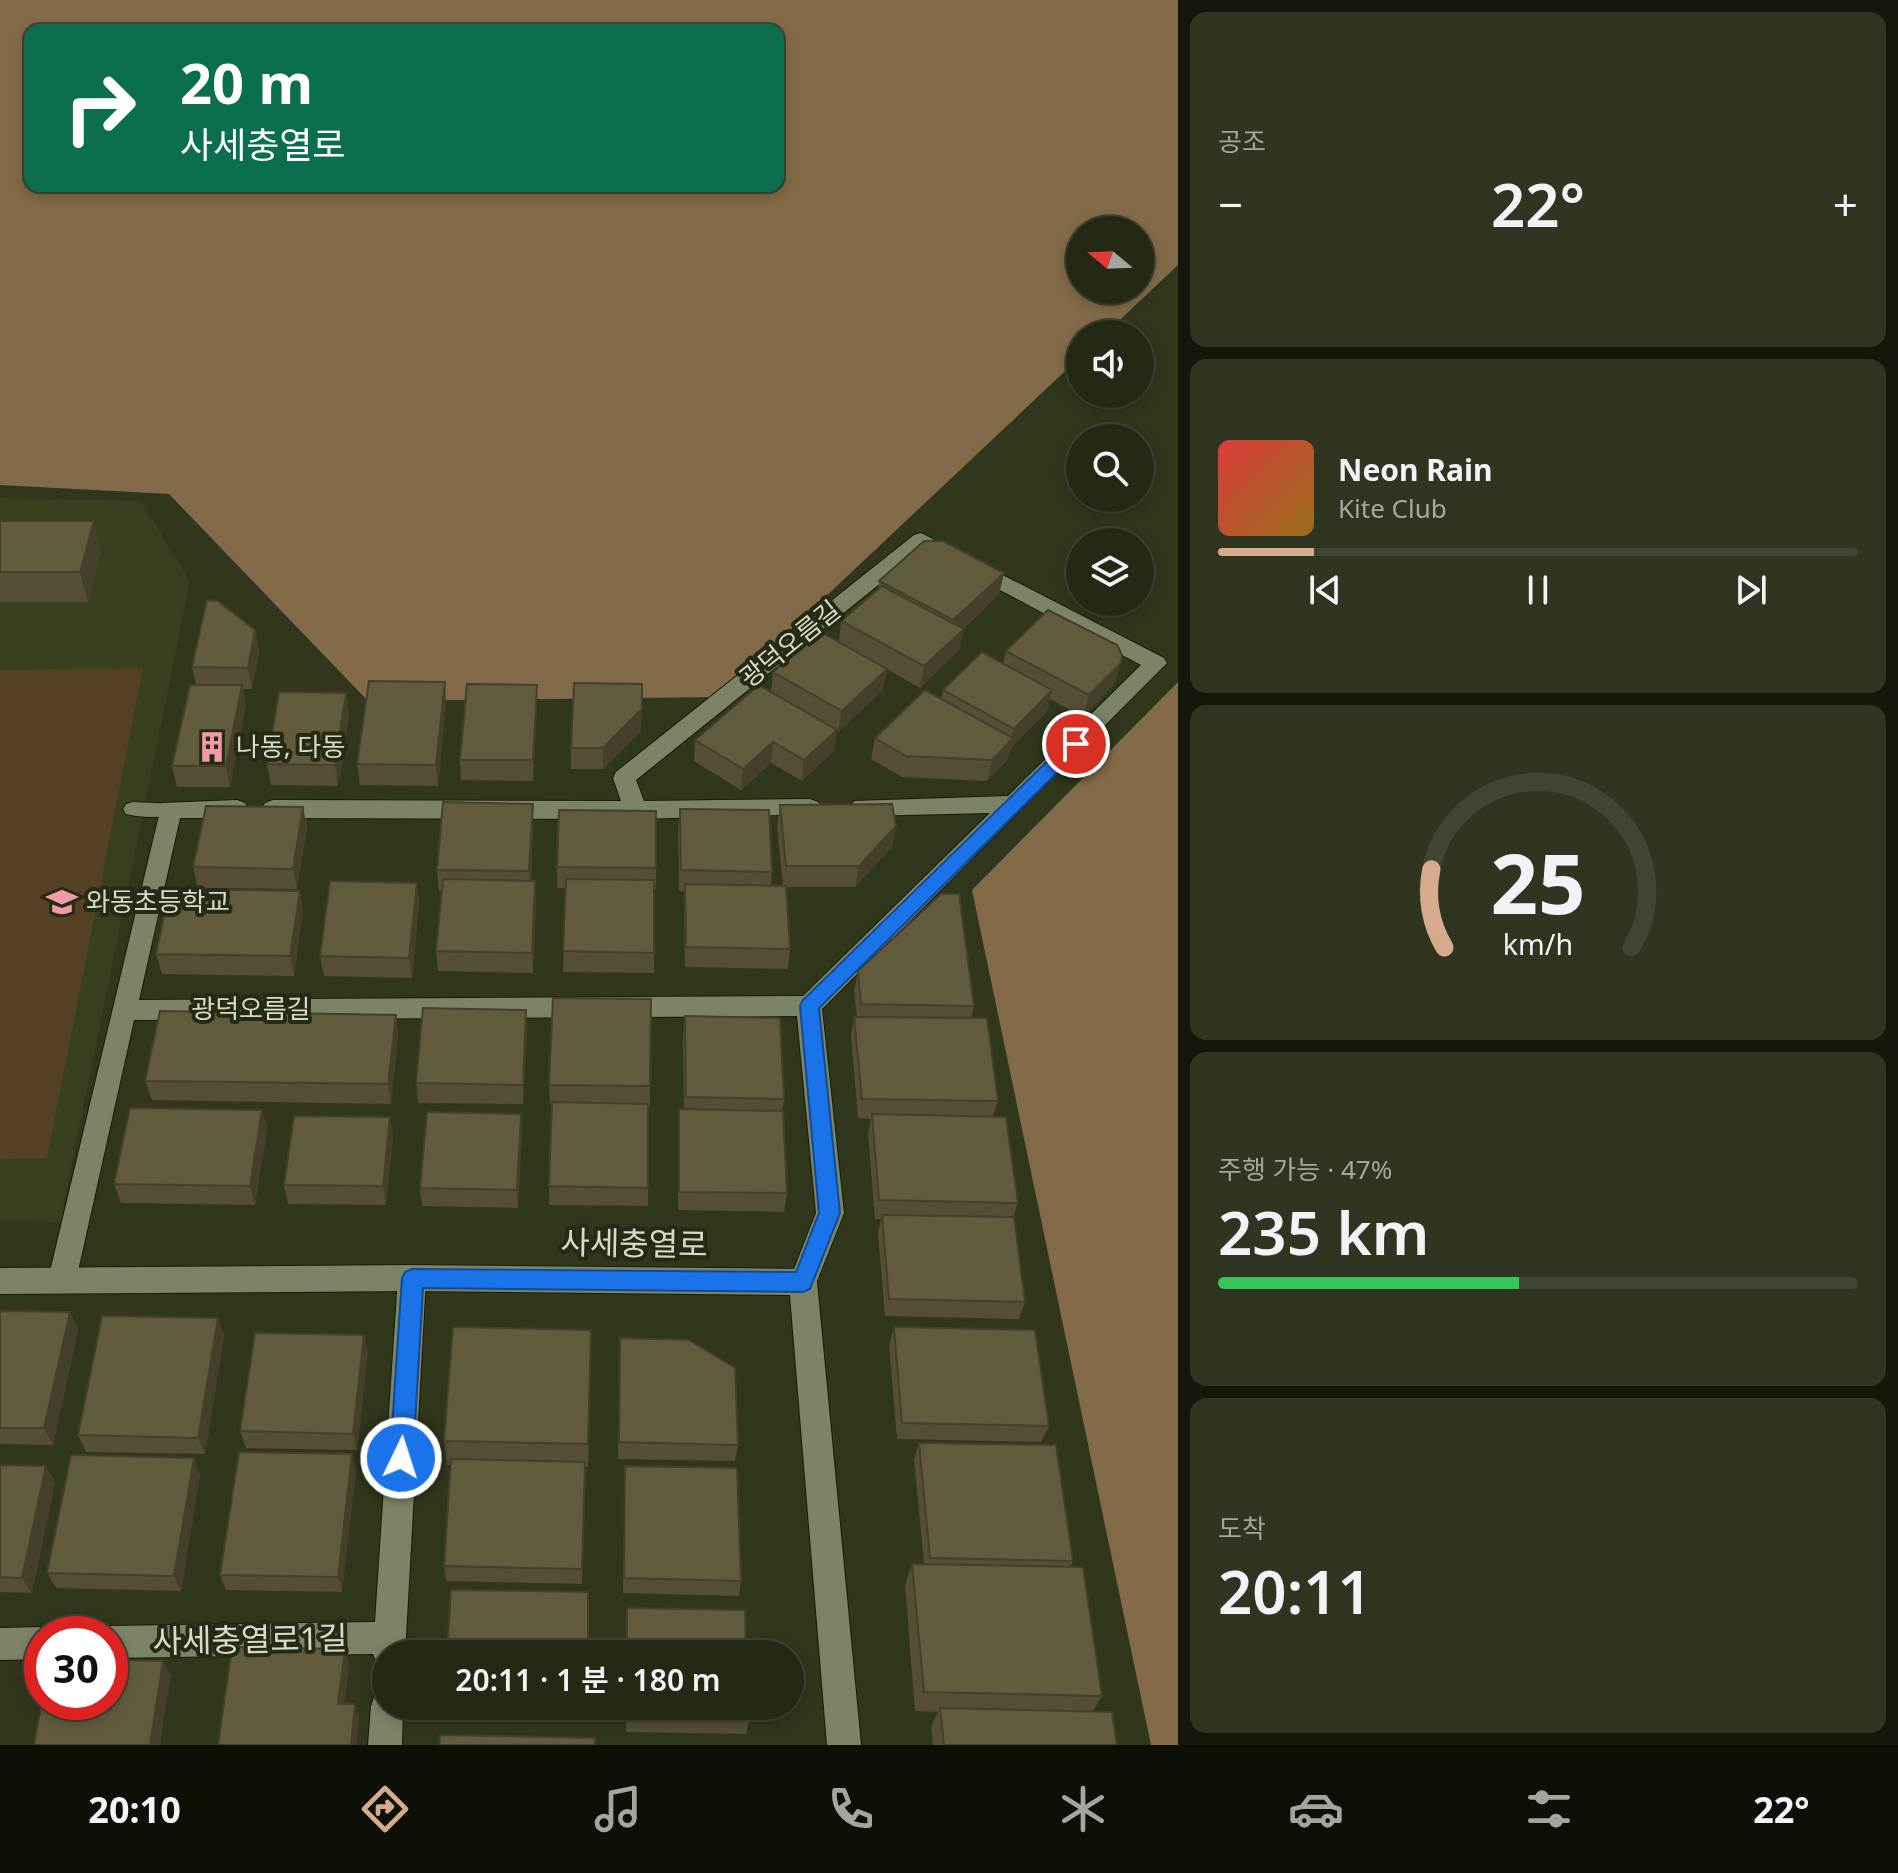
<!DOCTYPE html>
<html lang="ko">
<head>
<meta charset="utf-8">
<style>
  :root { --surface:#242915; --page:#303522; --text:#f1f3f6; --muted:#a3a6a0; --line:#414534; --accent:#d6ab8b }
  body { margin:0; font-family:"Noto Sans","Noto Sans KR",sans-serif; background:var(--page); color:var(--text); height:100vh; display:flex; flex-direction:column; font-size:30px; white-space:nowrap }
  * { box-sizing:border-box; margin:0 }
  p { font-size:26px; color:var(--muted) }
  .icon { flex:none; width:44px; height:44px; fill:none; stroke:currentColor; stroke-width:2; stroke-linecap:round; stroke-linejoin:round }
  .map { position:relative; flex:1; overflow:hidden }
  .panel { display:flex; flex-direction:column; gap:12px; padding:12px; background:#14170c; width:720px }
  .panel>* { flex:none }
  .banner { position:absolute; left:24px; top:24px; width:760px; height:168px; border-radius:16px; box-shadow:0 4px 12px #0003,0 0 0 2px var(--line); background:#0b6e4f; color:#fff; overflow:hidden }
  .needle { width:52px; rotate:289deg }
  .tools { position:absolute; left:1066px; top:216px; display:grid; gap:16px }
  .tools a { display:grid; place-items:center; width:88px; height:88px; border-radius:50%; background:var(--surface); box-shadow:0 4px 12px #0003,0 0 0 2px var(--line); font-size:40px }
  .speed { position:absolute; left:24px; top:1616px; display:flex; gap:16px; font-size:40px; font-weight:700; text-align:center }
  .speed>* { display:grid; place-content:center; width:104px; height:104px; border-radius:50%; background:var(--surface); box-shadow:0 4px 12px #0003,0 0 0 2px var(--line); line-height:1 }
  .speed .limit { border:12px solid #d22; background:#fff; color:#111 }
  .pin { position:absolute; display:grid; place-items:center; width:68px; height:68px; color:#fff; margin:-34px; border:4px solid #fff; border-radius:50%; box-shadow:0 2px 8px #0007 }
  .me { position:absolute; width:88px; margin:-44px; rotate:4deg; stroke-linejoin:round; filter:drop-shadow(0 0 6px #0008) }
  .turn { display:flex; align-items:center; gap:28px; height:168px; padding:0 24px; font-size:36px }
  .turn .icon { width:104px; height:104px; stroke-width:2.5 }
  .turn b { display:block; font-size:56px; line-height:68px }
  .big { font-size:60px; font-weight:600; line-height:1.1 }
  .panel .card { flex:1; display:flex; flex-direction:column; justify-content:center; gap:12px; min-width:0; padding:0 28px; border-radius:16px; background:var(--page) }
  .panel .dial { align-items:center; gap:0 }
  .dial svg { height:208px; overflow:visible; fill:none; stroke:var(--line); stroke-width:7; stroke-linecap:round; text-anchor:middle }
  .dial text { fill:var(--text); stroke:none }
  .song { display:flex; align-items:center; gap:24px }
  .cover { width:96px; height:96px; border-radius:12px; background:linear-gradient(135deg,hsl(0 70% 55%),hsl(40 70% 35%)) }
  .played { height:8px; border-radius:4px; background:linear-gradient(90deg,var(--accent) 15%,var(--line) 15%) }
  .keys { display:flex; justify-content:space-around; direction:ltr }
  .heat { display:flex; justify-content:space-between; align-items:center; font-size:44px; direction:ltr }
  .charge { height:12px; border-radius:6px; background:linear-gradient(90deg,#34c759 47%,var(--line) 0) }
  .trip { position:absolute; left:372px; top:1640px; width:432px; height:80px; border-radius:40px; background:var(--surface); box-shadow:0 4px 12px #0003,0 0 0 2px var(--line); font-weight:600; line-height:80px; text-align:center }
  .menu { display:flex; height:128px; justify-content:space-around; align-items:center; background:#0e1008; color:var(--muted) }
  .menu .icon { width:56px; height:56px }
  .menu .current { color:var(--accent) }
  .menu b { font-size:36px; color:var(--text) }
  main { display:flex; flex:1; min-height:0 }
  .map>svg:first-child { display:block }
  .built { fill:#38401f }
  .green { fill:#564124 }
  .forest { fill:#836a48; fill-rule:evenodd }
  .lines { fill:none; stroke-linecap:round; stroke-linejoin:round }
  .lane-casing { stroke:#181e05; stroke-width:2 }
  .street-casing { stroke:#181e05; stroke-width:2 }
  .secondary-casing { stroke:#181e05; stroke-width:2 }
  .lane { fill:#7c8467; fill-rule:evenodd }
  .street { fill:#7c8467; fill-rule:evenodd }
  .secondary { fill:#7c8467; fill-rule:evenodd }
  .wall { fill:#544f36 }
  .shaded-wall { fill:#45402c }
  .building { fill:#625c3f; stroke:#45402c; stroke-width:2 }
  .route { fill:#1a73e8; stroke:#114b97; stroke-width:2 }
  .labels { text-anchor:middle; stroke-width:8; stroke-linejoin:round; paint-order:stroke }
  .street-label { font-size:26px; fill:#d5daca; stroke:#262c13 }
  .poi-label { font-size:26px; fill:#d5daca; stroke:#262c13; text-anchor:start }
  .near-street-label { font-size:32px; fill:#d5daca; stroke:#262c13 }
</style>
</head>
<body>
<main>
<div class="map">
<svg width="1178" height="1745" viewBox="0 0 1178 1745">
  <rect width="100%" height="100%" fill="#30371c"/>
  <path class="built" d="M0,498L141,501L190,582L60,1222L0,1221Z"/>
  <path class="green" d="M143,668L47,1158L0,1159V670Z"/>
  <path class="forest" d="M0,0H1178V265L1105,334H1080V357L719,697L368,701L169,494L0,485ZM30,30H778V186H30ZM1080,230H1140V290H1080Z
    M1178,682V1745H1151L972,890Z"/>
  <g class="lines">
    <defs>
      <path id="lane" d="M133,802L177,804L180,809L177,814C162,818 141,818 126,814L123,809L126,804Z"/>
      <path id="street" d="M921,533L1164,658L1167,663L822,1009L844,1213L813,1291L803,1295L793,1291L789,1282L816,1213L797,1016L134,1020L76,1280L72,1289L62,1293L52,1289L48,1280L162,803L237,800L245,803L249,809L245,815L237,818H180L139,1000L803,996L990,813L862,816L854,813L850,807L854,801L1008,796L1141,665L923,549L636,780L644,801L810,799L818,802L822,808L818,814L636,819L273,818L265,815L261,809L265,803L273,800L621,801L613,778L616,772L914,535Z
        M412,1265L422,1269L426,1278L405,1654H386V1669L378,1665L373,1654L110,1658V1634H97L110,1626L375,1622L398,1278L402,1269Z
        M42,1627L54,1634H42V1659L0,1660V1628Z
        M386,1690V1706H403L402,1745H368L371,1706L375,1694Z"/>
      <path id="secondary" d="M412,1265L803,1269L813,1273L817,1282L861,1745H827L790,1295L412,1291L0,1294V1268Z"/>
    </defs>
    <use href="#lane" class="lane-casing"/>
    <use href="#street" class="street-casing"/>
    <use href="#secondary" class="secondary-casing"/>
    <use href="#lane" class="lane"/>
    <use href="#street" class="street"/>
    <use href="#secondary" class="secondary"/>
  </g>
  <path class="wall" d="M0,521L101,551L88,602H0Z
    M1004,573L999,594L963,629L959,650L920,688L887,669L883,690L838,732L837,731L834,751L802,781L771,763L741,790L694,761L695,740L771,692L773,672L839,642L841,621L878,589L879,581Z
    M255,630L259,652L252,689H243L246,706L230,787H177L172,766L196,685L192,667Z
    M1006,651L1114,684L1083,717L1050,699L1047,711L1011,748L1008,759L987,781L902,777L871,759L875,738L941,699L943,690L1003,664Z
    M537,685V706L533,781L461,780L460,760Z
    M346,693L349,714L338,786L271,785L267,764Z
    M446,703L438,786L360,785L357,764Z
    M641,731L603,769H571V748Z
    M780,805L896,826L892,847L855,887H786L790,949L788,969L685,967L684,891H679L678,830L680,809L772,872L771,885L783,886L777,826Z
    M303,807L307,828L297,889L198,888L193,867Z
    M533,825L531,881L536,901L533,973L438,971L436,951L442,891H439L437,870Z
    M557,867L656,868V889H654V973L563,972L566,888H557Z
    M417,883L419,903L412,978L324,976L320,956Z
    M303,911L294,976L162,974L156,954Z
    M858,971L974,1006L971,1018L998,1101L993,1116L1018,1203L1013,1217L1025,1302L1019,1319L885,1316L878,1233L881,1219H875L868,1134L871,1119L858,1118L851,1036L854,1017H857L854,991Z
    M396,1015L398,1035L391,1104L152,1100L145,1081Z
    M685,1016L784,1099L782,1111L787,1193L784,1212L678,1210V1128L679,1109H684L683,1036Z
    M527,1030L523,1104L418,1103L416,1083Z
    M549,1085L650,1086V1106H648V1206L549,1205V1186L552,1104H550Z
    M262,1110L267,1129L255,1205L121,1203L114,1184Z
    M390,1117L393,1137L386,1205L288,1204L284,1185Z
    M522,1134L518,1208L422,1206L420,1188Z
    M0,1311L70,1312L78,1330L53,1445L0,1444Z
    M218,1318L224,1336L205,1454L86,1452L78,1435Z
    M894,1327L1049,1426L1041,1442L897,1439L889,1345Z
    M364,1335L368,1352L357,1450L246,1448L240,1431Z
    M620,1338L738,1445L735,1461L618,1459Z
    M591,1355L588,1467H586L582,1584L446,1581L444,1566L451,1465H447L444,1441Z
    M919,1443L1073,1561L1070,1567L1102,1696L1092,1712L1117,1745H933L931,1727L938,1712L915,1711L905,1585L912,1564H924L914,1459Z
    M0,1465L55,1482L32,1593L0,1592Z
    M625,1466L741,1581L739,1596L623,1593Z
    M356,1470L342,1592L226,1590L220,1575Z
    M200,1474L181,1591L56,1588L47,1573Z
    M444,1706H587V1717L446,1714Z
    M626,1706H748L749,1721L746,1734L626,1732Z"/>
  <path class="shaded-wall" d="M94,521L101,551L88,602L80,572Z
    M1004,573L999,594L949,641L953,620Z
    M964,629L959,650L920,688L924,666Z
    M255,630L259,652L252,689L248,668Z
    M1121,663L1114,684L1083,717L1089,695Z
    M887,669L883,690L838,732L842,711Z
    M445,682L446,703L438,786L436,765Z
    M242,685L246,706L230,787L226,766Z
    M537,685V706L533,781V760Z
    M1052,690L1047,711L1011,748L1008,759L987,781L992,760L1011,740L1014,729Z
    M346,693L349,714L338,786L335,765Z
    M642,709L641,731L603,769V748Z
    M837,730L834,751L802,781L804,760Z
    M773,742L771,763L741,790L743,769Z
    M533,804V825L530,892L529,871Z
    M303,807L307,828L297,889L293,869Z
    M896,826L892,847L855,887L859,866Z
    M535,881L536,901L533,973L532,953Z
    M417,883L419,903L412,978L409,958Z
    M300,891L303,911L294,976L290,956Z
    M526,1010L527,1030L523,1104V1085Z
    M396,1015L398,1035L391,1104L388,1084Z
    M262,1110L267,1129L255,1205L250,1186Z
    M521,1114L522,1134L518,1208L517,1190Z
    M390,1117L393,1137L386,1205L383,1186Z
    M70,1312L78,1330L53,1445L44,1428Z
    M218,1318L224,1336L205,1454L198,1438Z
    M364,1335L368,1352L357,1450L353,1434Z
    M352,1454L356,1470L342,1592L338,1577Z
    M194,1458L200,1474L181,1591L174,1576Z
    M46,1466L55,1482L32,1593L22,1578Z
    M345,1649L349,1663L343,1717L338,1704Z
    M163,1661L171,1675L160,1745H150Z
    M355,1704L359,1718L357,1745H351Z"/>
  <path class="building" d="M0,521H94L80,572H0Z
    M924,541H943L1004,573L953,620L879,581Z
    M882,586L964,629L924,666L841,621Z
    M207,600L218,601L255,630L248,668L192,667Z
    M1048,610L1117,645L1122,655L1121,663L1089,695L1006,651Z
    M819,631L887,669L842,711L773,672Z
    M982,652L1052,690L1014,729L943,690Z
    M369,681L445,682L436,765L357,764Z
    M574,683L642,684V709L603,748H571Z
    M467,684L537,685L533,760H460Z
    M190,685H242L226,766H172Z
    M759,685L837,730L804,760L773,742L743,769L695,740Z
    M925,690L1013,738L992,760L906,756L875,738Z
    M279,692L346,693L335,765L267,764Z
    M443,802L533,804L529,871L437,870Z
    M892,804L896,826L859,866H786L780,805Z
    M206,806L303,807L293,869L193,867Z
    M680,809L769,810L772,872L681,870Z
    M559,810L656,811V868L557,867Z
    M443,879L535,881L532,953L436,951Z
    M566,879L654,880V953L563,951Z
    M330,881L417,883L409,958L320,956Z
    M685,884L786,886L790,949L686,947Z
    M170,889L300,891L290,956L156,954Z
    M941,894H959L974,1006L861,1004L858,971Z
    M553,998L651,999L650,1086L549,1085Z
    M423,1008L526,1010L523,1085L416,1083Z
    M160,1011L396,1015L388,1084L145,1081Z
    M685,1016L780,1018L784,1099L686,1097Z
    M854,1017L987,1018L998,1101L862,1099Z
    M552,1102L648,1104V1188L549,1186Z
    M130,1108L262,1110L250,1186L114,1184Z
    M679,1109L783,1111L787,1193L679,1192Z
    M427,1112L521,1114L517,1190L420,1188Z
    M872,1114L1006,1117L1018,1203L879,1200Z
    M294,1116L390,1117L383,1186L284,1185Z
    M882,1215L1014,1217L1025,1302L889,1299Z
    M0,1311L70,1312L44,1428H0Z
    M102,1316L218,1318L198,1438L78,1435Z
    M453,1327L591,1330L588,1444L444,1441Z
    M894,1327L1035,1330L1049,1426L902,1423Z
    M255,1333L364,1335L353,1434L240,1431Z
    M620,1338L689,1340L735,1368L738,1445L619,1442Z
    M919,1443L1056,1445L1073,1561L930,1558Z
    M239,1452L352,1454L338,1577L220,1575Z
    M71,1455L194,1458L174,1576L47,1573Z
    M451,1459L585,1462L582,1569L444,1566Z
    M0,1465L46,1466L22,1578L0,1577Z
    M625,1466L737,1468L741,1581L624,1578Z
    M912,1564L1083,1567L1102,1696L924,1692Z
    M451,1590L588,1592V1654H447Z
    M627,1608L745,1610L746,1654H627Z
    M232,1647L345,1649L338,1704H355L351,1745H218Z
    M110,1660L163,1661L150,1745H34L42,1702H110Z
    M627,1706H748L749,1721L627,1719Z
    M940,1708L1112,1712L1117,1745H944Z
    M440,1735L595,1738V1745H439Z"/>
  <path class="route" d="M1076,737L1084,744L1082,748L819,1008L840,1213L810,1289L803,1292L423,1288L413,1458L409,1466L401,1469L393,1466L390,1458L402,1278L405,1272L412,1269L796,1272L819,1213L800,1006L803,1000L1070,739Z"/>
  <defs>
    <symbol id="building-bare" viewBox="-9 -9 18 18"><path d="M-4-6H4V6H1V3H-1V6H-4ZM-2.5-4.3h1.7v1.8h-1.7ZM.8-4.3h1.7v1.8H.8ZM-2.5-1h1.7V.8h-1.7ZM.8-1h1.7V.8H.8Z" fill="#f39aaa" stroke="#262c13" stroke-width="2.5" paint-order="stroke"/></symbol>
    <symbol id="school-bare" viewBox="-9 -9 18 18"><path d="M0-5L7-2L0 1L-7-2ZM-4 1L0 2.5L4 1V4Q0 6-4 4Z" fill="#f39aaa" stroke="#262c13" stroke-width="2.5" paint-order="stroke"/></symbol>
  </defs>
  <g fill-rule="evenodd">
    <use href="#building-bare" x="190" y="725" width="44" height="44"/>
    <use href="#school-bare" x="40" y="880" width="44" height="44"/>
  </g>
  <g class="labels">
    <g class="street-label">
      <text transform="translate(790 644) rotate(-39)" y="9">광덕오름길</text>
      <text x="251" y="1018">광덕오름길</text>
    </g>
    <g class="poi-label">
      <text x="236" y="756">나동, 다동</text>
      <text x="86" y="911">와동초등학교</text>
    </g>
    <g class="near-street-label">
      <text transform="translate(634 1244) rotate(1)" y="11">사세충열로</text>
      <text transform="translate(250 1640) rotate(-1)" y="11">사세충열로1길</text>
    </g>
  </g>
</svg>
<div class="tools">
<a><svg class="needle" viewBox="-14 -14 28 28"><path d="M0-13l5 13h-10z" fill="#e53935"/><path d="M0 13l5-13h-10z" fill="#a3a6a0"/></svg></a>
<a><svg class="icon" aria-label="sound" viewBox="0 0 24 24"><path d="M4 9h4l5-4v14l-5-4H4zM17 9q2 3 0 6"/></svg></a>
<a><svg class="icon" aria-label="search" viewBox="0 0 24 24"><circle cx="10" cy="10" r="6"/><path d="M15 15l6 6"/></svg></a>
<a><svg class="icon" aria-label="layers" viewBox="0 0 24 24"><path d="M12 4l9 5-9 5-9-5zM3 14l9 5 9-5"/></svg></a>
</div>
<div class="speed"><div class="limit">30</div></div>
<div class="pin" style="left:1076px;top:744px;background:#d93025"><svg class="icon" aria-label="arrive" viewBox="0 0 24 24"><path d="M6 21V4h12l-3 4 3 4H6"/></svg></div>
<svg class="me" style="left:401px;top:1458px" viewBox="-20 -20 40 40"><circle r="17" fill="#1a73e8" stroke="#fff" stroke-width="3"/><path d="M0-11L8 9 0 5-8 9z" fill="#fff"/></svg>
<div class="trip">20:11 · 1 분 · 180 m</div>
<div class="banner">
<div class="turn"><svg class="icon" aria-label="right" viewBox="0 0 24 24"><path d="M7 20v-9h11M14 6l5 5-5 5"/></svg><div><b>20 m</b>사세충열로</div></div>
</div>
</div>
<section class="panel">
<div class="card"><p>공조</p>
<div class="heat"><a>−</a><b class="big">22°</b><a>+</a></div>
</div>
<div class="card">
<div class="song"><i class="cover"></i><div><b>Neon Rain</b><p>Kite Club</p></div></div>
<div class="played"></div>
<div class="keys"><svg class="icon" aria-label="previous" viewBox="0 0 24 24"><path d="M18 5L8 12l10 7zM5 5v14"/></svg><svg class="icon" aria-label="pause" viewBox="0 0 24 24"><path d="M8 5v14M16 5v14"/></svg><svg class="icon" aria-label="next" viewBox="0 0 24 24"><path d="M6 5l10 7-10 7zM19 5v14"/></svg></div>
</div>
<div class="card dial"><svg viewBox="0 0 100 80">
<path d="M14 69A42 42 0 1 1 86 69"/>
<path d="M14 69A42 42 0 0 1 9 39" stroke="#d6ab8b"/>
<text x="50" y="56" font-size="32" font-weight="700">25</text>
<text x="50" y="72" font-size="11">km/h</text>
</svg></div>
<div class="card"><p>주행 가능 · 47%</p><b class="big">235 km</b><div class="charge"></div></div>
<div class="card"><p>도착</p><b class="big">20:11</b></div>
</section>
</main>
<nav class="menu">
<b>20:10</b>
<svg class="icon current" aria-label="directions" viewBox="0 0 24 24"><path d="M12 3l9 9-9 9-9-9zM9 14v-3h6M13 9l2 2-2 2"/></svg>
<svg class="icon" aria-label="music" viewBox="0 0 24 24"><path d="M9 18V5l10-2v13"/><circle cx="6" cy="18" r="3"/><circle cx="16" cy="16" r="3"/></svg>
<svg class="icon" aria-label="phone" viewBox="0 0 24 24"><path d="M5 4h4l2 5-3 2q2 4 5 5l2-3 5 2v4C11 20 4 13 5 4z"/></svg>
<svg class="icon" aria-label="climate" viewBox="0 0 24 24"><path d="M12 3v18M4 7l16 10M4 17L20 7"/></svg>
<svg class="icon" aria-label="car" viewBox="0 0 24 24"><path d="M5 17H2v-5l4-1 3-4h7l3 4 3 1v5h-3M9 17h6M6 11h13"/><circle cx="7" cy="17" r="2"/><circle cx="17" cy="17" r="2"/></svg>
<svg class="icon" aria-label="filters" viewBox="0 0 24 24"><path d="M4 7h16M4 17h16"/><circle cx="9" cy="7" r="2"/><circle cx="15" cy="17" r="2"/></svg>
<b>22°</b>
</nav>
</body>
</html>
